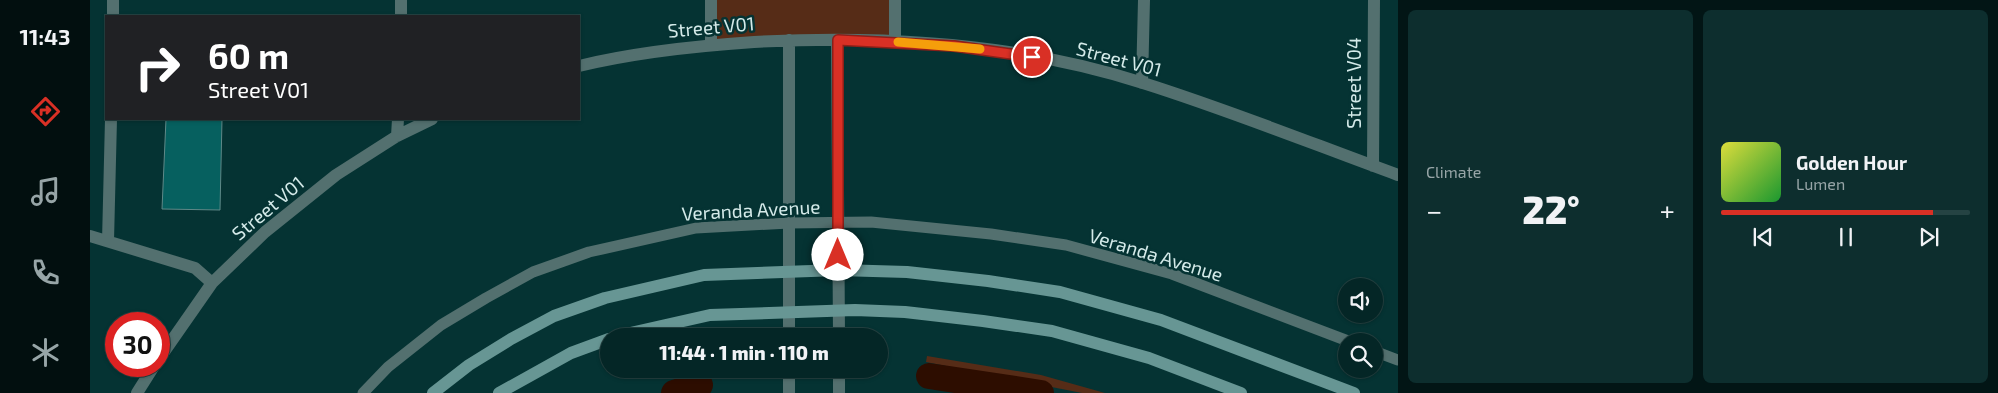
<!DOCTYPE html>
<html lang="en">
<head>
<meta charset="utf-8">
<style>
  :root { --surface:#042626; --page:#0d2e2e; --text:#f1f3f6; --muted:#97a5a7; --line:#254343; --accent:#d93025 }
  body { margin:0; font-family:"Exo 2",sans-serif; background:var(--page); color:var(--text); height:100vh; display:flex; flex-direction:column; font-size:19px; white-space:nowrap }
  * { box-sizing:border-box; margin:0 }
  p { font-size:16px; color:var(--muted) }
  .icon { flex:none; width:28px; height:28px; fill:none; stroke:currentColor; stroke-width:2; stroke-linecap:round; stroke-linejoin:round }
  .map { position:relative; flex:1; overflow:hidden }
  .side { display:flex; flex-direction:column; gap:10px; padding:10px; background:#021515; width:600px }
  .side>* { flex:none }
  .banner { position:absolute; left:15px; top:15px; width:475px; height:105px; border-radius:0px; box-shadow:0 1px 4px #0004,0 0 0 1px var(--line); background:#202124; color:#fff; overflow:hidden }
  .tools { position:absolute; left:1248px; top:278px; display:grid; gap:10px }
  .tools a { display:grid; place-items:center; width:45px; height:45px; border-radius:50%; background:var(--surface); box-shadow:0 1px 4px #0004,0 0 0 1px var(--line); font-size:25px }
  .speed { position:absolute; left:15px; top:312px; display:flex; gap:10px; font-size:25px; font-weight:700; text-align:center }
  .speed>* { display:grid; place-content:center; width:65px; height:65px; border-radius:50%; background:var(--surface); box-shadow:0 1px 4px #0004,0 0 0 1px var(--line); line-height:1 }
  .speed .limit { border:8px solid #d22; background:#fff; color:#111 }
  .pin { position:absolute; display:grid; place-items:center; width:42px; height:42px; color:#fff; margin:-21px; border:2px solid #fff; border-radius:50%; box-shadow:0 1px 5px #0007 }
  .me { position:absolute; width:55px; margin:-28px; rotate:0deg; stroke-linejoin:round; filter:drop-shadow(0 0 4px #0008) }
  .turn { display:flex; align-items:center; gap:18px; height:105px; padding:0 20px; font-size:22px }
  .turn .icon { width:65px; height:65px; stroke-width:2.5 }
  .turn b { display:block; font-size:35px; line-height:42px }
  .big { font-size:38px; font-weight:800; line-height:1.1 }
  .side .tile { flex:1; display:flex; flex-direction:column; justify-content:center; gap:8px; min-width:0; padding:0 18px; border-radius:8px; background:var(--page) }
  .song { display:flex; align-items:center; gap:15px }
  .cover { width:60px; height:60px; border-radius:8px; background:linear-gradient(135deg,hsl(60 70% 55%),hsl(130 70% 35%)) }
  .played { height:5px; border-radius:2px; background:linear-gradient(90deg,var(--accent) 85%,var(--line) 85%) }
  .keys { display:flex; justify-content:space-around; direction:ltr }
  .heat { display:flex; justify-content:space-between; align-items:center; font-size:28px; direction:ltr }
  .side .tiles { flex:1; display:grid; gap:10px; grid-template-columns:repeat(2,1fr) }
  .trip { position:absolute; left:510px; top:328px; width:288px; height:50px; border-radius:25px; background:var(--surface); box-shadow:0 1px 4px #0004,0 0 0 1px var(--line); font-weight:800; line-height:50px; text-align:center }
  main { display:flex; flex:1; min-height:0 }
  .tab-bar { display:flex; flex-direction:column; width:90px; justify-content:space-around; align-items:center; background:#020f0f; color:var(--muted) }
  .tab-bar .icon { width:35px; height:35px }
  .tab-bar .current { color:var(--accent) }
  .tab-bar b { font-size:22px; color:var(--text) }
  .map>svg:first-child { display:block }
  .green { fill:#562c17 }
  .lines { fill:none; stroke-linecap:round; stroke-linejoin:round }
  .canal { stroke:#2d0d00; stroke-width:26 }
  .building { fill:#06605f; stroke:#5f8988 }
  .lane { stroke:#53706f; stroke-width:11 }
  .street { stroke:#53706f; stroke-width:12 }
  .secondary { stroke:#679694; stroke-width:12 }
  .route-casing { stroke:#8d1f18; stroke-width:12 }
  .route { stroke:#d93025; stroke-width:9 }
  .slow { stroke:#f59e0b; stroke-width:9 }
  .labels { text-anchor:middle; stroke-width:5; stroke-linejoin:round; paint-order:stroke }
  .street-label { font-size:19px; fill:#d4eae9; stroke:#053333 }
</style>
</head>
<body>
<main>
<nav class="tab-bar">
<b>11:43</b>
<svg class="icon current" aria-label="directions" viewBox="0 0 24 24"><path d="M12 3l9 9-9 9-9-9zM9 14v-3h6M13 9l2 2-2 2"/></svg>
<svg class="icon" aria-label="music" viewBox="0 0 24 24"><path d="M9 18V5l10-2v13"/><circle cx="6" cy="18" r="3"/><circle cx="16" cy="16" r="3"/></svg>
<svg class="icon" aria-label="phone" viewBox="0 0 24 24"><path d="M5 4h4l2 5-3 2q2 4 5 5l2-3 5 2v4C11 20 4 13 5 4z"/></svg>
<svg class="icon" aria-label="climate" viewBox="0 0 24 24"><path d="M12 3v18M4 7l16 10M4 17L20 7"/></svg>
</nav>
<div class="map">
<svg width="1308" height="393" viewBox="0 0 1308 393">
  <rect width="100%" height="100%" fill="#053333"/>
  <path class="green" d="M621,0H805V42L621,45Z
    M837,356L951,375L1015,393H992L836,362Z"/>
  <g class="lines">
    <path class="canal" d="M839,376L951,393
      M584,393L610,385"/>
  </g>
  <path class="building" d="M76,119H132L130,210L72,209Z"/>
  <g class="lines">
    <path class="lane" d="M1284,351L1308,360
      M273,393L298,367L351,325L396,298L443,272L499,252L606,228L699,223L781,222L901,234L976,245L1082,274L1258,341"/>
    <path class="street" d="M23,16V0
      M311,16V0
      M699,40V336
      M747,40L749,336
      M805,42V0
      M621,45V0
      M489,66C546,52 605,46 664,42C794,35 929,43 1053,83C1139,110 1223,144 1308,175
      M1052,83L1054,0
      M307,136L308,119
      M1283,166L1284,0
      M0,236L105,268L122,283
      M18,241L21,119
      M69,359L122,283L175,232L246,175L307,136L342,119
      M699,369V393
      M749,369V393
      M47,393L64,366"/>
    <path class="secondary" d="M527,336L620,315L765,310L815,312L893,321L962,331L1059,358L1151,393
      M343,393L379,365L421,339L464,316L515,298L614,275L749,270L817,272L898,281L970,292L1071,320L1264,393
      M409,393L481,353L519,339"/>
  </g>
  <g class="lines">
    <defs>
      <path id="route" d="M748,255V40L864,46L942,57"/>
    </defs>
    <use href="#route" class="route-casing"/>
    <use href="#route" class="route"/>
    <path class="slow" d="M808,42L890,49"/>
  </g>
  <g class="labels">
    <g class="street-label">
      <text transform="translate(621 27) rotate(-5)" y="7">Street V01</text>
      <text transform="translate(1029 59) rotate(15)" y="7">Street V01</text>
      <text transform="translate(1264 83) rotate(-90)" y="7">Street V04</text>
      <text transform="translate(178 208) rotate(-40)" y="7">Street V01</text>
      <text transform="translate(661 210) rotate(-3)" y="7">Veranda Avenue</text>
      <text transform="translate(1066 255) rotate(17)" y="7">Veranda Avenue</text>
    </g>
  </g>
</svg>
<div class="tools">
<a><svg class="icon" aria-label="sound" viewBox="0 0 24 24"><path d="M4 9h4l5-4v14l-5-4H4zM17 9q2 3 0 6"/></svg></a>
<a><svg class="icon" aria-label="search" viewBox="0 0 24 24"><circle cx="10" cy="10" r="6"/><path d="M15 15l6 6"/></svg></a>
</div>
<div class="speed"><div class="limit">30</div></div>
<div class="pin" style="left:942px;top:57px;background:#d93025"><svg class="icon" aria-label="arrive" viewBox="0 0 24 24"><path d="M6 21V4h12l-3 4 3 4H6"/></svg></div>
<svg class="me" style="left:748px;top:255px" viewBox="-20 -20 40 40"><circle r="19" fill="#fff"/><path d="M0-13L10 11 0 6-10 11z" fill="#d93025"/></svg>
<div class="trip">11:44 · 1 min · 110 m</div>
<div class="banner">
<div class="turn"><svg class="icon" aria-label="right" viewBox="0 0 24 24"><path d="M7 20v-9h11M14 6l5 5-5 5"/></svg><div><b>60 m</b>Street V01</div></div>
</div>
</div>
<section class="side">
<div class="tiles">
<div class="tile"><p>Climate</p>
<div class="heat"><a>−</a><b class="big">22°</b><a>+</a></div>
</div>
<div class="tile">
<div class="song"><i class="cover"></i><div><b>Golden Hour</b><p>Lumen</p></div></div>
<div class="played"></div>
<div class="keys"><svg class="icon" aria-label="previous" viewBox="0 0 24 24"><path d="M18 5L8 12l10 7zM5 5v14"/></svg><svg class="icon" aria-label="pause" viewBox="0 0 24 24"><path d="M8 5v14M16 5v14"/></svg><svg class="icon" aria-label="next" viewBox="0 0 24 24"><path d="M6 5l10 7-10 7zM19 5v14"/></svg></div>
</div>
</div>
</section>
</main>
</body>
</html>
